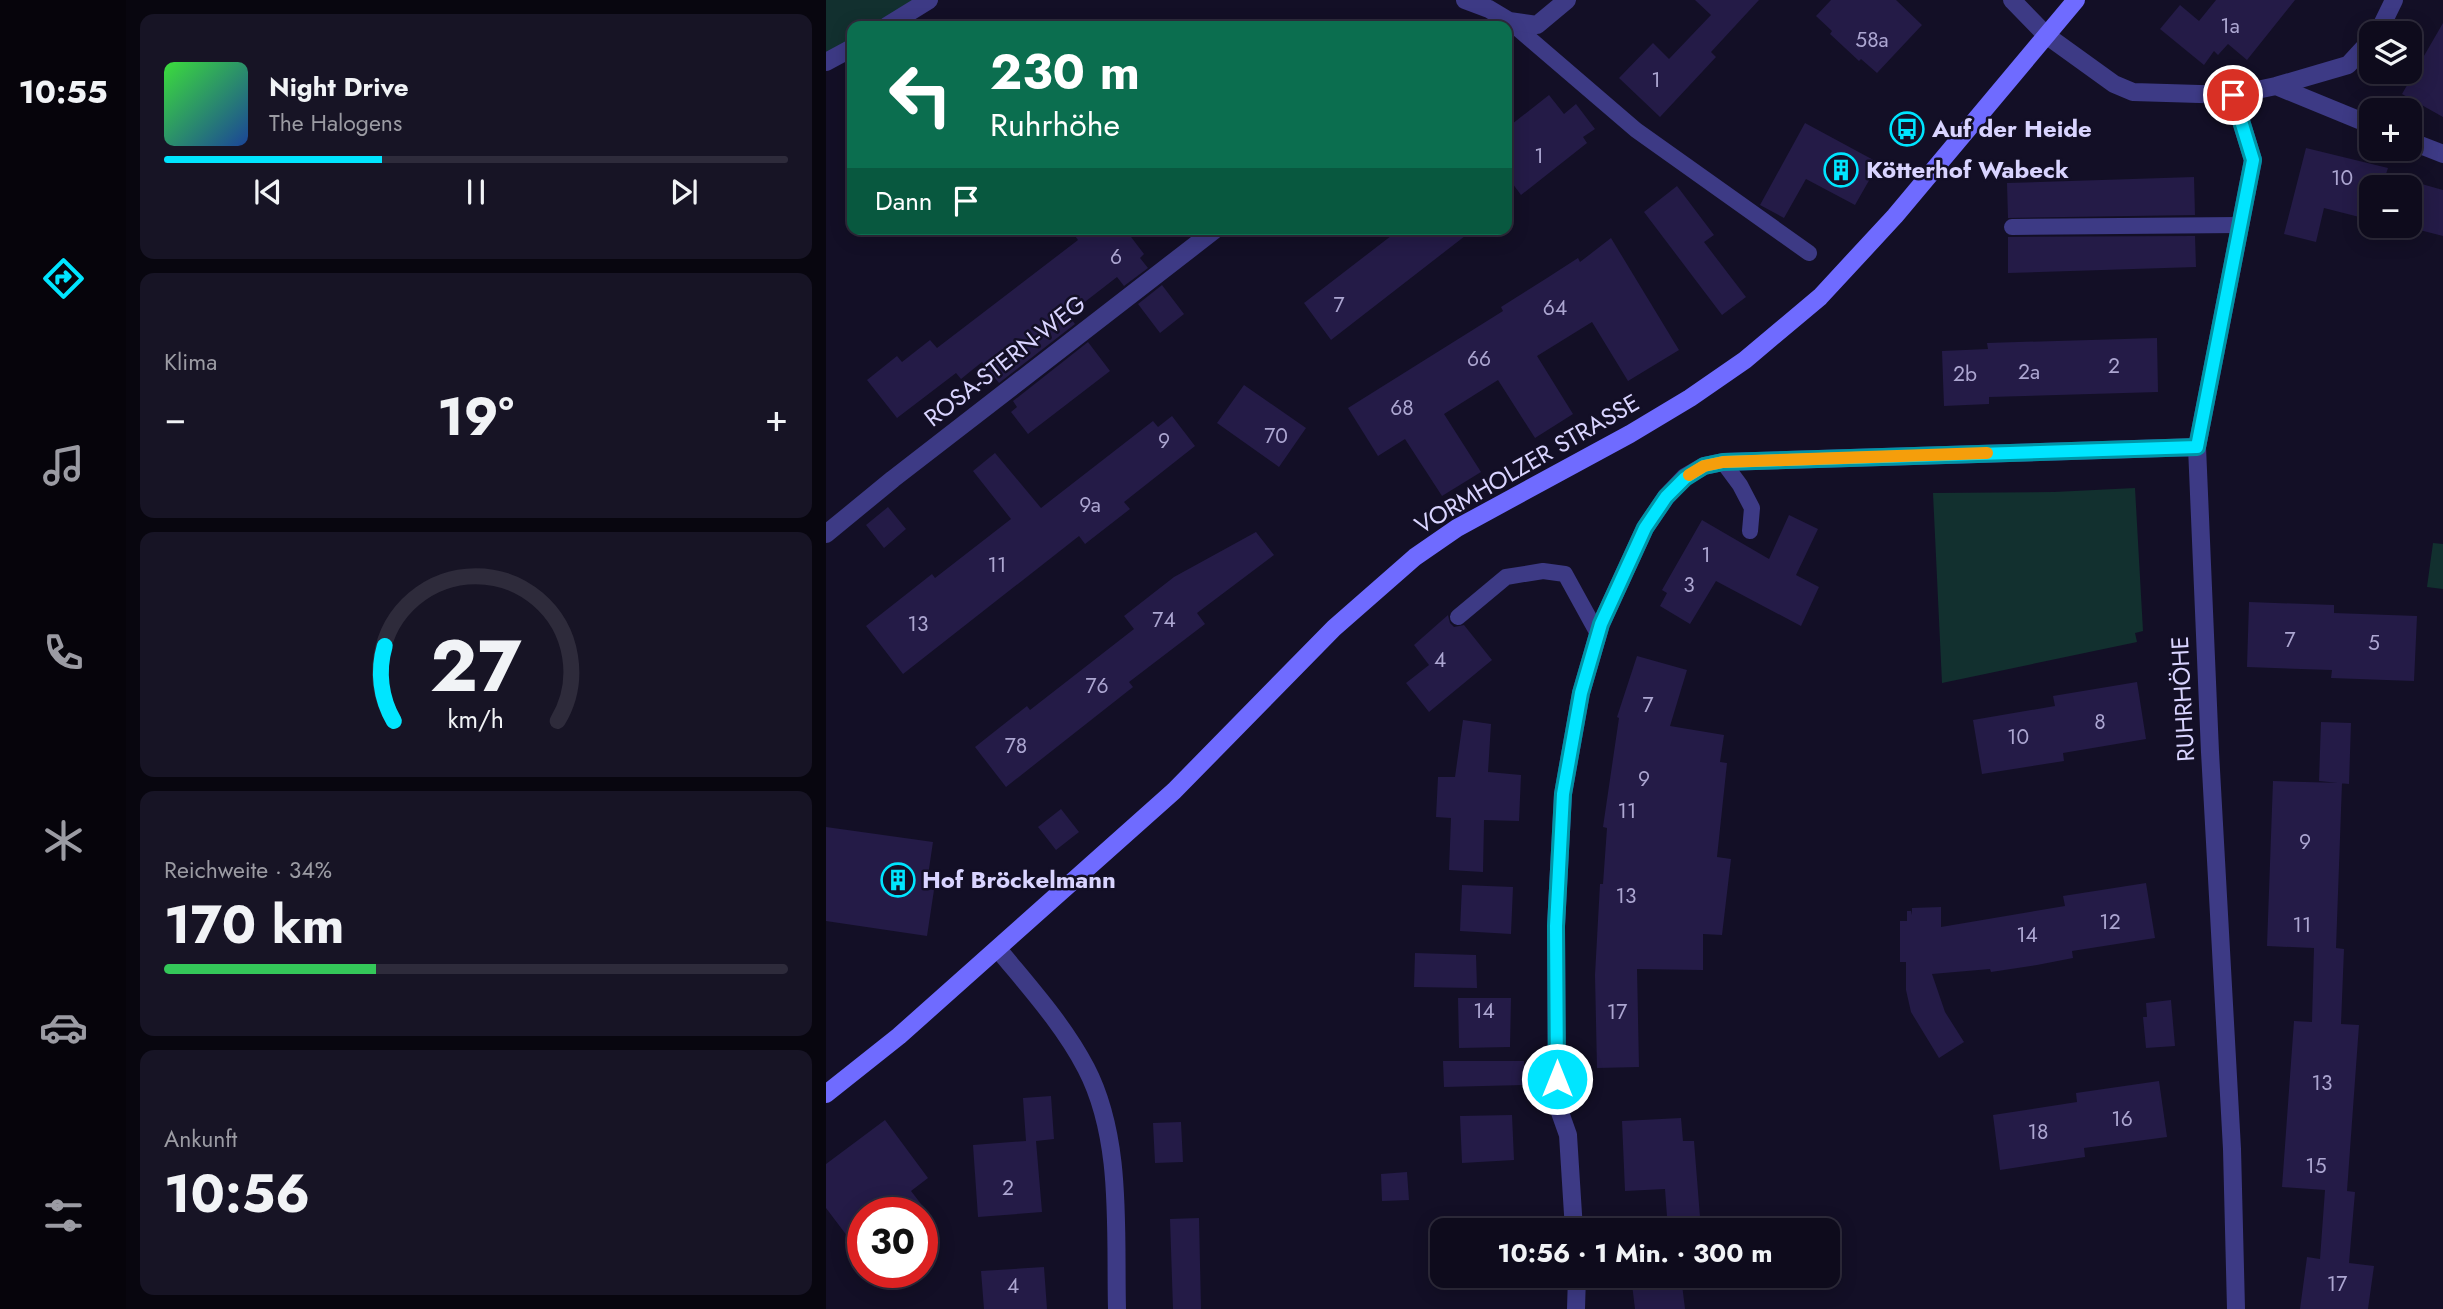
<!DOCTYPE html>
<html lang="de">
<head>
<meta charset="utf-8">
<style>
  :root { --surface:#0e0b1c; --page:#171425; --text:#f1f3f6; --muted:#9b9ba3; --line:#2e2b3b; --accent:#00e5ff }
  body { margin:0; font-family:Jost,sans-serif; background:var(--page); color:var(--text); height:100vh; display:flex; flex-direction:column; font-size:26px; white-space:nowrap }
  * { box-sizing:border-box; margin:0 }
  p { font-size:23px; color:var(--muted) }
  .icon { flex:none; width:38px; height:38px; fill:none; stroke:currentColor; stroke-width:2; stroke-linecap:round; stroke-linejoin:round }
  .map { position:relative; flex:1; overflow:hidden }
  .details { display:flex; flex-direction:column; gap:14px; padding:14px; background:#08060f; width:700px }
  .details>* { flex:none }
  .banner { position:absolute; left:21px; top:21px; width:665px; height:214px; border-radius:14px; box-shadow:0 4px 18px #0003,0 0 0 2px var(--line); background:#0b6e4f; color:#fff; overflow:hidden }
  .buttons { position:absolute; left:1533px; top:21px; display:grid; gap:14px }
  .buttons a { display:grid; place-items:center; width:63px; height:63px; border-radius:14px; background:var(--surface); box-shadow:0 4px 18px #0003,0 0 0 2px var(--line); font-size:35px }
  .speed { position:absolute; left:21px; top:1197px; display:flex; gap:14px; font-size:35px; font-weight:700; text-align:center }
  .speed>* { display:grid; place-content:center; width:91px; height:91px; border-radius:50%; background:var(--surface); box-shadow:0 4px 18px #0003,0 0 0 2px var(--line); line-height:1 }
  .speed .limit { border:10px solid #d22; background:#fff; color:#111 }
  .pin { position:absolute; display:grid; place-items:center; width:60px; height:60px; color:#fff; margin:-30px; border:4px solid #fff; border-radius:50%; box-shadow:0 2px 7px #0007 }
  .me { position:absolute; width:77px; margin:-38px; rotate:0deg; stroke-linejoin:round; filter:drop-shadow(0 0 5px #0008) }
  .turn { display:flex; align-items:center; gap:24px; height:147px; padding:0 28px; font-size:32px }
  .turn .icon { width:91px; height:91px; stroke-width:2.5 }
  .turn b { display:block; font-size:49px; line-height:60px }
  .then { display:flex; align-items:center; height:66px; padding:0 28px; background:#0003; gap:14px; font-size:26px }
  .big { font-size:52px; font-weight:700; line-height:1.1 }
  .details .tile { flex:1; display:flex; flex-direction:column; justify-content:center; gap:10px; min-width:0; padding:0 24px; border-radius:14px; background:var(--page) }
  .details .dial { align-items:center; gap:0 }
  .dial svg { height:182px; overflow:visible; fill:none; stroke:var(--line); stroke-width:7; stroke-linecap:round; text-anchor:middle }
  .dial text { fill:var(--text); stroke:none }
  .song { display:flex; align-items:center; gap:21px }
  .cover { width:84px; height:84px; border-radius:10px; background:linear-gradient(135deg,hsl(120 70% 55%),hsl(220 70% 35%)) }
  .played { height:7px; border-radius:4px; background:linear-gradient(90deg,var(--accent) 35%,var(--line) 35%) }
  .keys { display:flex; justify-content:space-around; direction:ltr }
  .heat { display:flex; justify-content:space-between; align-items:center; font-size:38px; direction:ltr }
  .charge { height:10px; border-radius:5px; background:linear-gradient(90deg,#34c759 34%,var(--line) 0) }
  .trip { position:absolute; left:604px; top:1218px; width:410px; height:70px; border-radius:14px; background:var(--surface); box-shadow:0 4px 18px #0003,0 0 0 2px var(--line); font-weight:700; line-height:70px; text-align:center }
  main { display:flex; flex:1; min-height:0 }
  .tabs { display:flex; flex-direction:column; width:126px; justify-content:space-around; align-items:center; background:#06040b; color:var(--muted) }
  .tabs .icon { width:49px; height:49px }
  .tabs .selected { color:var(--accent) }
  .tabs b { font-size:32px; color:var(--text) }
  .map>svg:first-child { display:block }
  .green { fill:#12302f }
  .building { fill:#241b47 }
  .lines { fill:none; stroke-linecap:round; stroke-linejoin:round }
  .service { stroke:#3d3a85; stroke-width:16 }
  .minor { stroke:#3d3a85; stroke-width:18 }
  .secondary { stroke:#6f6bff; stroke-width:18 }
  .route-casing { stroke:#0095a6; stroke-width:18 }
  .route { stroke:#00e5ff; stroke-width:12 }
  .slow { stroke:#f59e0b; stroke-width:12 }
  .labels { text-anchor:middle; stroke-width:5; stroke-linejoin:round; paint-order:stroke }
  .number-label { font-size:21px; fill:#aca6d1 }
  .poi-label { font-size:24px; font-weight:bold; fill:#d9d4ff; stroke:#130f26; text-anchor:start }
  .street-label { font-size:24px; fill:#d9d4ff; stroke:#130f26 }
</style>
</head>
<body>
<main>
<nav class="tabs">
<b>10:55</b>
<svg class="icon selected" aria-label="directions" viewBox="0 0 24 24"><path d="M12 3l9 9-9 9-9-9zM9 14v-3h6M13 9l2 2-2 2"/></svg>
<svg class="icon" aria-label="music" viewBox="0 0 24 24"><path d="M9 18V5l10-2v13"/><circle cx="6" cy="18" r="3"/><circle cx="16" cy="16" r="3"/></svg>
<svg class="icon" aria-label="phone" viewBox="0 0 24 24"><path d="M5 4h4l2 5-3 2q2 4 5 5l2-3 5 2v4C11 20 4 13 5 4z"/></svg>
<svg class="icon" aria-label="climate" viewBox="0 0 24 24"><path d="M12 3v18M4 7l16 10M4 17L20 7"/></svg>
<svg class="icon" aria-label="car" viewBox="0 0 24 24"><path d="M5 17H2v-5l4-1 3-4h7l3 4 3 1v5h-3M9 17h6M6 11h13"/><circle cx="7" cy="17" r="2"/><circle cx="17" cy="17" r="2"/></svg>
<svg class="icon" aria-label="filters" viewBox="0 0 24 24"><path d="M4 7h16M4 17h16"/><circle cx="9" cy="7" r="2"/><circle cx="15" cy="17" r="2"/></svg>
</nav>
<section class="details">
<div class="tile">
<div class="song"><i class="cover"></i><div><b>Night Drive</b><p>The Halogens</p></div></div>
<div class="played"></div>
<div class="keys"><svg class="icon" aria-label="previous" viewBox="0 0 24 24"><path d="M18 5L8 12l10 7zM5 5v14"/></svg><svg class="icon" aria-label="pause" viewBox="0 0 24 24"><path d="M8 5v14M16 5v14"/></svg><svg class="icon" aria-label="next" viewBox="0 0 24 24"><path d="M6 5l10 7-10 7zM19 5v14"/></svg></div>
</div>
<div class="tile"><p>Klima</p>
<div class="heat"><a>−</a><b class="big">19°</b><a>+</a></div>
</div>
<div class="tile dial"><svg viewBox="0 0 100 80">
<path d="M14 69A42 42 0 1 1 86 69"/>
<path d="M14 69A42 42 0 0 1 10 36" stroke="#00e5ff"/>
<text x="50" y="56" font-size="32" font-weight="700">27</text>
<text x="50" y="72" font-size="11">km/h</text>
</svg></div>
<div class="tile"><p>Reichweite · 34%</p><b class="big">170 km</b><div class="charge"></div></div>
<div class="tile"><p>Ankunft</p><b class="big">10:56</b></div>
</section>
<div class="map">
<svg width="1617" height="1309" viewBox="0 0 1617 1309">
  <rect width="100%" height="100%" fill="#130f26"/>
  <path class="green" d="M0,0H89L48,26H26V41L0,56Z
    M1309,488L1317,631L1309,633L1311,642L1116,683L1107,493L1228,492Z
    M1607,543L1617,544V589L1601,587Z"/>
  <path class="building" d="M869,0H933L885,52L890,57L834,117L793,78L827,43L843,59L885,15Z
    M1005,0H1070L1096,25L1051,73L1035,59L1033,61L1004,34L1006,31L990,16Z
    M1390,0H1469L1421,60L1402,44L1392,55L1388,51L1378,65L1334,29L1354,5L1373,21Z
    M1617,23V117L1576,94Z
    M723,95L738,114L750,104L769,129L757,137L761,143L695,195L681,176V128Z
    M979,123L1053,163L1029,205L980,179L958,218L934,205Z
    M1480,148L1562,168L1560,174L1617,190V236L1578,226H1584V187H1545V220L1498,208L1490,242L1458,234Z
    M1368,177L1369,215L1182,218L1181,183Z
    M851,186L888,235L878,242L920,297L896,315L818,212Z
    M244,229H299L318,254L314,258L322,268L298,286L291,277L242,315L249,324L173,383L156,362L135,379L130,373L71,418L41,380L71,356L76,362L104,340L111,348L252,240Z
    M574,229H648L505,340L478,303Z
    M1369,236L1370,267L1182,273V237Z
    M785,238L853,350L802,381L766,322L711,356L747,414L709,438L672,380L618,414L655,472L616,496L579,439L552,456L522,408L677,311L675,307L721,278L752,258L754,262Z
    M336,285L358,314L334,333L312,304Z
    M1331,338L1332,392L1163,397V404L1118,406L1116,351L1162,349L1161,343Z
    M262,342L284,371L202,434L185,412L191,407L187,401Z
    M418,385L480,428L453,467L391,423Z
    M346,416L369,446L298,502L304,509L259,544L253,536L77,674L40,626L106,574L109,578L185,519L147,471L169,453L215,508L327,421L332,427Z
    M62,507L80,529L58,548L40,525Z
    M963,515L992,529L970,575L993,587L975,626L890,581L864,624L834,606L841,593L836,590L876,520L943,559Z
    M430,532L448,555L371,613L379,624L303,682L307,687L180,787L149,747L201,706L204,710L308,629L298,616L348,577Z
    M1423,602L1508,605V613L1591,616L1588,681L1505,678L1506,670L1421,667Z
    M622,615L624,623L628,627L638,625L666,660L603,712L580,683L603,665L588,645Z
    M811,656L861,670L844,726L898,735L894,762L901,763L891,857L905,859L896,935L877,934V970L811,969L813,1067L771,1068L769,975L774,884H777L781,828L777,827L793,718L791,717Z
    M1311,682L1320,739L1237,753L1238,761L1156,774L1147,720L1229,706L1227,696Z
    M637,720L665,724L662,772L695,775L693,821L658,820L657,872L623,870L625,818L610,817L612,777H629Z
    M1495,722L1525,723L1523,784L1493,781Z
    M1447,781L1516,783L1510,948L1518,949L1515,1024L1533,1025L1521,1191L1529,1192L1523,1263L1548,1266L1542,1309H1474L1481,1257L1494,1259L1499,1190L1456,1187L1468,1021L1486,1022L1488,948L1441,946Z
    M235,809L253,832L230,850L212,827Z
    M0,827L107,842L100,889L108,890L101,936L0,921Z
    M1320,883L1329,938L1246,951L1247,958L1211,965L1165,972L1164,969L1106,974L1119,1012L1138,1042L1113,1058L1085,1012L1080,990V962H1074V921H1081V911H1085L1086,915V908L1115,907V927L1239,906L1237,896Z
    M636,885L687,887L685,934L634,931Z
    M589,953L650,955L651,988L588,987Z
    M632,998H685L684,1047L633,1048Z
    M1345,1000L1349,1046L1320,1048L1317,1017H1321L1320,1003Z
    M617,1061H698V1085L618,1087Z
    M1333,1081L1341,1137L1258,1148L1259,1157L1174,1170L1167,1115L1251,1102L1250,1093Z
    M225,1096L228,1139L210,1141L216,1212L152,1217L147,1145L200,1141L197,1098Z
    M686,1115L688,1160L636,1163L634,1116Z
    M855,1118L857,1141H868L875,1230H842L839,1189L799,1191L796,1121Z
    M59,1120L102,1178L85,1191L102,1213H37V1257L0,1208V1164Z
    M355,1122L357,1162L329,1163L327,1123Z
    M581,1172L583,1200L556,1201L555,1174Z
    M373,1218L375,1309H347L344,1219Z
    M691,1224V1230H639V1229Z
    M218,1267L221,1309H158L155,1271Z
    M805,1276H855L859,1309H809Z"/>
  <g class="lines">
    <path class="service" d="M683,21L810,130L983,253
      M1186,227L1413,225
      M897,462L914,485L926,508L924,531
      M632,617L680,577L717,571L739,574L772,634"/>
    <path class="minor" d="M639,0L663,9L683,21L711,25L741,0
      M1186,0L1220,35L1288,84L1307,92L1407,95L1450,86L1522,65L1545,40
      M61,26L103,0
      M1552,33L1568,0
      M0,62L26,48
      M1450,86L1545,125
      M1407,95L1427,160L1371,447L1384,752L1406,1149L1410,1309
      M1584,141L1617,154
      M0,534L67,479L390,229
      M172,949C203,987 237,1024 260,1068C297,1139 289,1231 291,1309
      M748,1230L742,1135L731,1104L730,926L737,794L755,693L775,624L819,528L840,497L859,477L878,466L897,462L1371,447
      M750,1309L751,1276"/>
    <path class="secondary" d="M0,1094L73,1036L348,791L508,628L589,557L631,528L804,434L864,398L919,360L994,297L1069,216L1250,0"/>
  </g>
  <g class="lines">
    <defs>
      <path id="route" d="M731,1079L730,926L737,794L755,693L775,624L819,528L840,497L859,478L878,466L897,462L1371,447L1427,160L1407,95"/>
    </defs>
    <use href="#route" class="route-casing"/>
    <use href="#route" class="route"/>
    <path class="slow" d="M863,475L878,466L897,462L1161,453"/>
  </g>
  <defs>
    <symbol id="bus-ring" viewBox="-11 -11 22 22"><circle r="9.5" fill="#130f26" stroke="#00e5ff" stroke-width="1.5"/><path d="M-5-6H5V4H4V6H2V4H-2V6H-4V4H-5ZM-3.5-4V0h7V-4ZM-3.5 1.2v1.5H-2V1.2ZM2 1.2v1.5H3.5V1.2Z" fill="#00e5ff"/></symbol>
    <symbol id="building-ring" viewBox="-11 -11 22 22"><circle r="9.5" fill="#130f26" stroke="#00e5ff" stroke-width="1.5"/><path d="M-4-6H4V6H1V3H-1V6H-4ZM-2.5-4.3h1.7v1.8h-1.7ZM.8-4.3h1.7v1.8H.8ZM-2.5-1h1.7V.8h-1.7ZM.8-1h1.7V.8H.8Z" fill="#00e5ff"/></symbol>
  </defs>
  <g fill-rule="evenodd">
    <use href="#bus-ring" x="1062" y="110" width="38" height="38"/>
    <use href="#building-ring" x="996" y="151" width="38" height="38"/>
    <use href="#building-ring" x="53" y="861" width="38" height="38"/>
  </g>
  <g class="labels">
    <g class="number-label">
      <text x="1404" y="33">1a</text>
      <text x="1046" y="47">58a</text>
      <text x="830" y="87">1</text>
      <text x="713" y="163">1</text>
      <text x="1516" y="185">10</text>
      <text x="290" y="264">6</text>
      <text x="513" y="312">7</text>
      <text x="729" y="315">64</text>
      <text x="653" y="366">66</text>
      <text x="1288" y="373">2</text>
      <text x="1203" y="379">2a</text>
      <text x="1139" y="381">2b</text>
      <text x="576" y="415">68</text>
      <text x="450" y="443">70</text>
      <text x="338" y="448">9</text>
      <text x="264" y="512">9a</text>
      <text x="880" y="562">1</text>
      <text x="171" y="572">11</text>
      <text x="863" y="592">3</text>
      <text x="338" y="627">74</text>
      <text x="92" y="631">13</text>
      <text x="1464" y="647">7</text>
      <text x="1548" y="650">5</text>
      <text x="614" y="667">4</text>
      <text x="271" y="693">76</text>
      <text x="822" y="712">7</text>
      <text x="1274" y="729">8</text>
      <text x="1192" y="744">10</text>
      <text x="190" y="753">78</text>
      <text x="818" y="786">9</text>
      <text x="801" y="818">11</text>
      <text x="1479" y="849">9</text>
      <text x="800" y="903">13</text>
      <text x="1284" y="929">12</text>
      <text x="1476" y="932">11</text>
      <text x="1201" y="942">14</text>
      <text x="658" y="1018">14</text>
      <text x="791" y="1019">17</text>
      <text x="1496" y="1090">13</text>
      <text x="1296" y="1126">16</text>
      <text x="1212" y="1139">18</text>
      <text x="1490" y="1173">15</text>
      <text x="182" y="1195">2</text>
      <text x="1511" y="1291">17</text>
      <text x="187" y="1293">4</text>
    </g>
    <g class="poi-label">
      <text x="1106" y="137">Auf der Heide</text>
      <text x="1040" y="178">Kötterhof Wabeck</text>
      <text x="96" y="888">Hof Bröckelmann</text>
    </g>
    <g class="street-label">
      <text transform="translate(179 361) rotate(-38)" y="8">ROSA-STERN-WEG</text>
      <text transform="translate(701 464) rotate(-30)" y="8">VORMHOLZER STRASSE</text>
      <text transform="translate(1357 699) rotate(-93)" y="8">RUHRHÖHE</text>
    </g>
  </g>
</svg>
<div class="buttons">
<a><svg class="icon" aria-label="layers" viewBox="0 0 24 24"><path d="M12 4l9 5-9 5-9-5zM3 14l9 5 9-5"/></svg></a>
<a>+</a>
<a>−</a>
</div>
<div class="speed"><div class="limit">30</div></div>
<div class="pin" style="left:1407px;top:95px;background:#d93025"><svg class="icon" aria-label="arrive" viewBox="0 0 24 24"><path d="M6 21V4h12l-3 4 3 4H6"/></svg></div>
<svg class="me" style="left:731px;top:1079px" viewBox="-20 -20 40 40"><circle r="17" fill="#00e5ff" stroke="#fff" stroke-width="3"/><path d="M0-11L8 9 0 5-8 9z" fill="#fff"/></svg>
<div class="trip">10:56 · 1 Min. · 300 m</div>
<div class="banner">
<div class="turn"><svg class="icon" aria-label="left" viewBox="0 0 24 24"><path d="M17 20v-9H6M10 6l-5 5 5 5"/></svg><div><b>230 m</b>Ruhrhöhe</div></div>
<div class="then">Dann<svg class="icon" aria-label="arrive" viewBox="0 0 24 24"><path d="M6 21V4h12l-3 4 3 4H6"/></svg></div>
</div>
</div>
</main>
</body>
</html>
